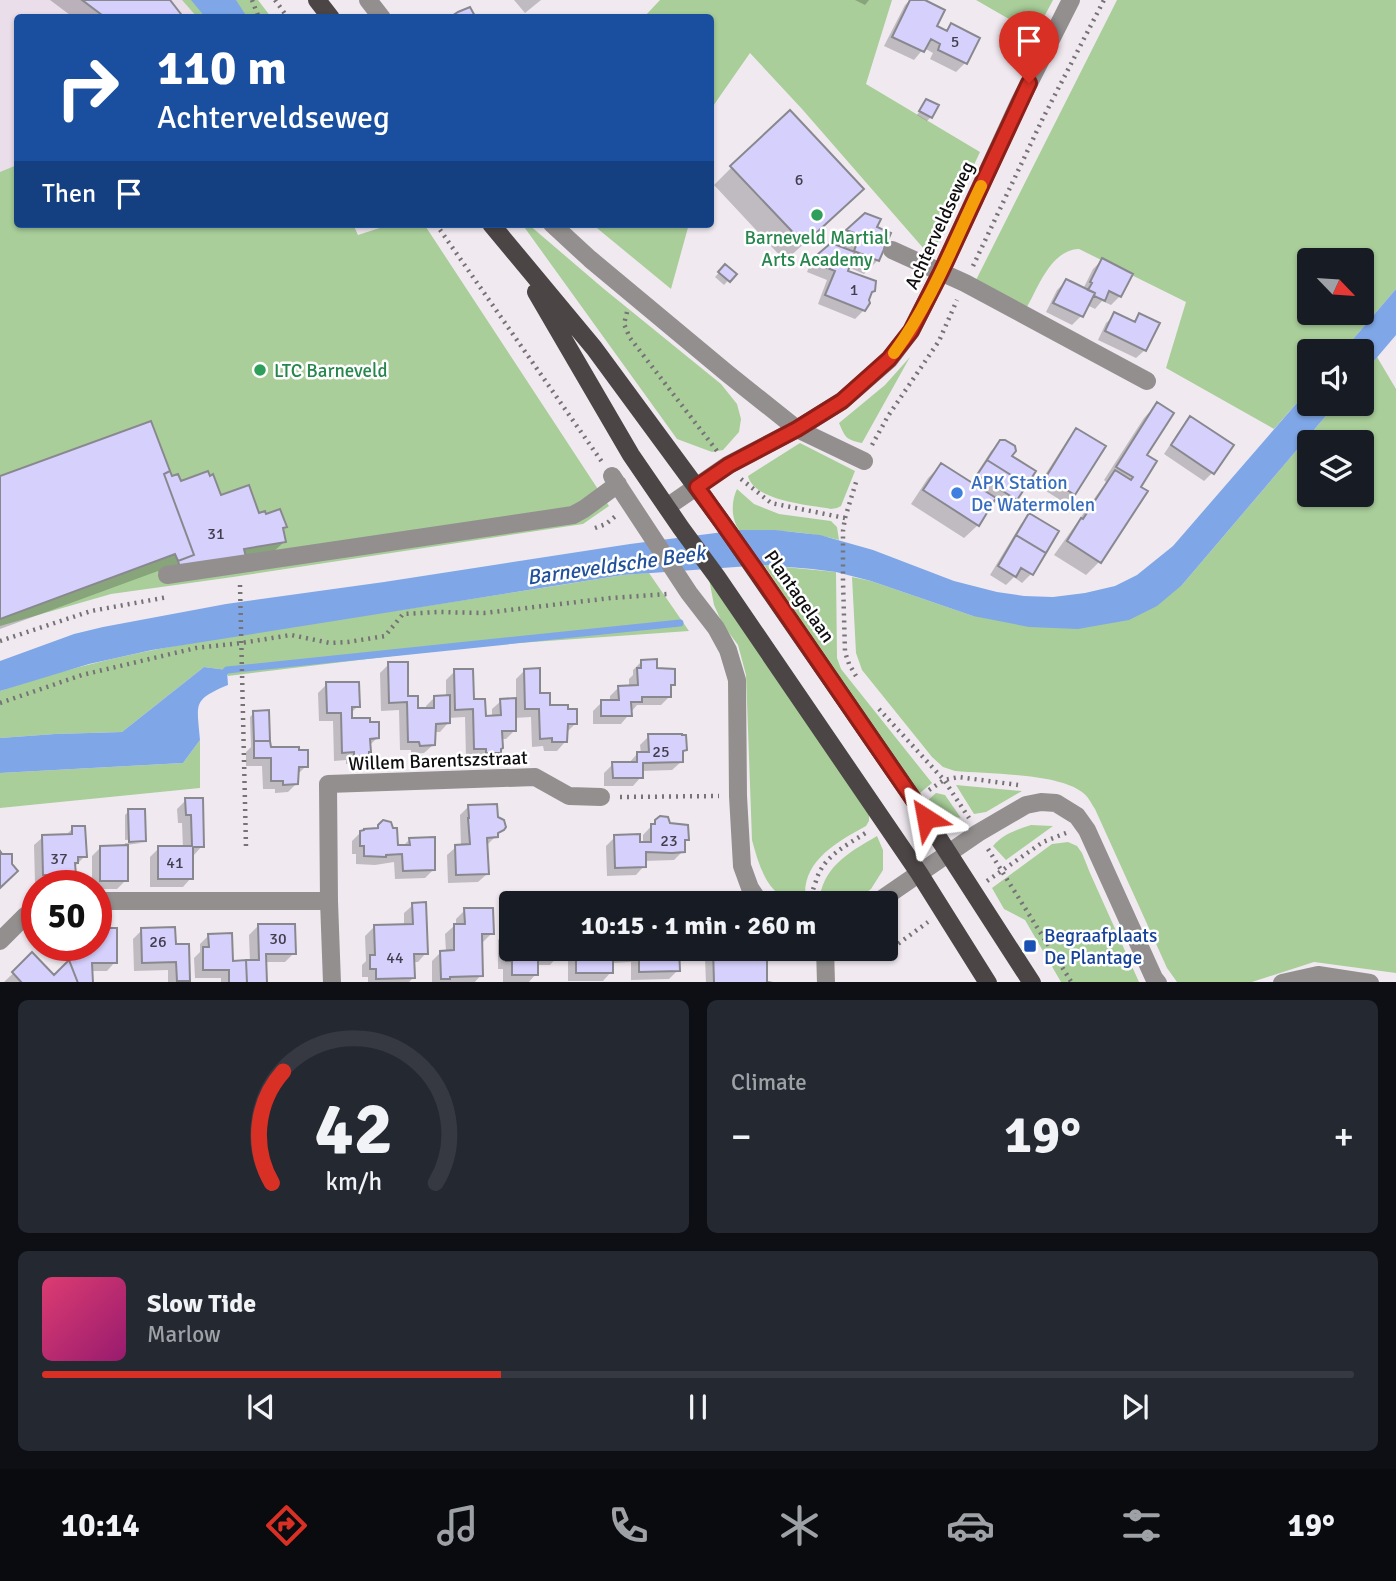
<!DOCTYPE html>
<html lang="en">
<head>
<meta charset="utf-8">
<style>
  :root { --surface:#171b24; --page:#242831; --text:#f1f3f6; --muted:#9ea1a6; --line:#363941; --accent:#d93025 }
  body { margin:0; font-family:Signika,sans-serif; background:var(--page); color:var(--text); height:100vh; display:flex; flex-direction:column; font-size:26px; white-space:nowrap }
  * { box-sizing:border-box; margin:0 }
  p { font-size:23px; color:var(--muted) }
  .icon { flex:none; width:38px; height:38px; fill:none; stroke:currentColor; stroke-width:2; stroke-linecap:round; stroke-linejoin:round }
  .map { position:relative; height:982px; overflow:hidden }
  .side { display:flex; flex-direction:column; gap:18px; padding:18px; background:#0d0f14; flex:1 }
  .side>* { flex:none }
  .banner { position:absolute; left:14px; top:14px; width:700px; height:214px; border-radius:7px; box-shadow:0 2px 5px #0004; background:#1a4fa0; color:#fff; overflow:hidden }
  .needle { width:46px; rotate:115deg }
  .controls { position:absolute; left:1297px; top:248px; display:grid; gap:14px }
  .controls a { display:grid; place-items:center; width:77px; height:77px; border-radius:7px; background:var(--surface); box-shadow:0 2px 5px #0004; font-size:35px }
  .speed { position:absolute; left:21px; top:870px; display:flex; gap:14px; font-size:35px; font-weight:700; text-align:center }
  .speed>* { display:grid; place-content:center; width:91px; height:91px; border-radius:50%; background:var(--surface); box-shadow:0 2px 5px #0004; line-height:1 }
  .speed .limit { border:10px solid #d22; background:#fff; color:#111 }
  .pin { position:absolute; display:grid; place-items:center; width:60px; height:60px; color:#fff; margin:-72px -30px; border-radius:50% 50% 50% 0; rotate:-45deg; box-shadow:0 0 7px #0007 }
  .pin .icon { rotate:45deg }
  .me { position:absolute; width:77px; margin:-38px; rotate:326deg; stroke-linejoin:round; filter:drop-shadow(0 0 5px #0008) }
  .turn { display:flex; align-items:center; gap:24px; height:147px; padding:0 28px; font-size:32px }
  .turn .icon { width:91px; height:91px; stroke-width:2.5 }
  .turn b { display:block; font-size:49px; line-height:60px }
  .then { display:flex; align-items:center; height:66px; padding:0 28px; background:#0003; gap:14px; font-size:26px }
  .big { font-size:52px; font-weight:700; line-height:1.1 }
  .side .widget { flex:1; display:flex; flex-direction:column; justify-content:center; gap:10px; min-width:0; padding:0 24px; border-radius:10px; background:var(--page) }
  .side .dial { align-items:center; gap:0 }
  .dial svg { height:182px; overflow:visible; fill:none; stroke:var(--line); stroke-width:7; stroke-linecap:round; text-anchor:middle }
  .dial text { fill:var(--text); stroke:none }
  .song { display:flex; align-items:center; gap:21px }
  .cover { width:84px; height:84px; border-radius:10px; background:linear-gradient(135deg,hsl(340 70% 55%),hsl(320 70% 35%)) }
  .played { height:7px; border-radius:4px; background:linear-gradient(90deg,var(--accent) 35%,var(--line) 35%) }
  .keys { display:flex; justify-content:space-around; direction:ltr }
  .heat { display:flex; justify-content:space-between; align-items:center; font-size:38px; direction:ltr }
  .side .tiles { flex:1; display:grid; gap:18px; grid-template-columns:1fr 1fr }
  .widget:last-child { grid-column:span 2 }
  .trip { position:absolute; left:499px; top:891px; width:399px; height:70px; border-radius:7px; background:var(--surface); box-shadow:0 2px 5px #0004; font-weight:700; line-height:70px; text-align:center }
  .tab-bar { display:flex; height:112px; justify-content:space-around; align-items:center; background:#090b0e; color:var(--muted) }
  .tab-bar .icon { width:49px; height:49px }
  .tab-bar .active { color:var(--accent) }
  .tab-bar b { font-size:32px; color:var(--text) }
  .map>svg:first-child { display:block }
  .built { fill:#eadeea }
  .green { fill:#a9ce9a; fill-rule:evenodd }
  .water { fill:#7fa7e7 }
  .shadow { fill:#0003 }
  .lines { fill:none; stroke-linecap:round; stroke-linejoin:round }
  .stream { stroke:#7fa7e7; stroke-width:7 }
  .building { fill:#d6d0fd; stroke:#89888f; stroke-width:2 }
  .path { stroke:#767276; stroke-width:4.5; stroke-dasharray:2 5; stroke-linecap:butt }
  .minor { stroke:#938f8f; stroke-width:18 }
  .major { stroke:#4c4545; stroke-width:18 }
  .route-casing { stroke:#8d1f18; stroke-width:18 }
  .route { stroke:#d93025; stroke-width:12 }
  .slow { stroke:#f59e0b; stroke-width:12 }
  .leisure-dot { fill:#2e9e5b; stroke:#fff; stroke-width:2.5 }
  .shop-dot { fill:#3f7fe0; stroke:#fff; stroke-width:2.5 }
  .transit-dot { fill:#1a4fb4; stroke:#fff; stroke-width:2.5 }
  .labels { text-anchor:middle; stroke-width:5; stroke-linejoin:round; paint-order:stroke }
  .number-label { font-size:16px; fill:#423e4b }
  .street-label { font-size:19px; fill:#100e10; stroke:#fff }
  .leisure-label { font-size:19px; fill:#27864d; stroke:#fff }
  .shop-label { font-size:19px; fill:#366cbe; stroke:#fff; text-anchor:start }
  .transit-label { font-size:19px; fill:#164399; stroke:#fff; text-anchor:start }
  .water-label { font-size:21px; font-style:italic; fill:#22519c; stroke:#fff }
</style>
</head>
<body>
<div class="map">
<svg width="1396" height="983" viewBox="0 0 1396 983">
  <rect width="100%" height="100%" fill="#f0eaf0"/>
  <path class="built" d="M0,0H183L198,17L18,18L17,169L0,176Z"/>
  <path class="green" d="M182,0H258L271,17H197Z
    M660,0H892L866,84L980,152L931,257L802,109L750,53L711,109L710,18L644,17Z
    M976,0H1053L1035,34Z
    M1117,0H1396V289L1342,352H1309V389L1274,429L1166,368L1186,302L1079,249C1051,250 1039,286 1027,307L975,282ZM1309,261H1362V313H1309Z
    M17,165L18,224H353L358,235L392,224H424L609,506L583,524L233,577L111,594L0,626V172Z
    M522,224H528L604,289L721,384L737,404L741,419L739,432L723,450L712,452L677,439Z
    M592,224H689L671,289Z
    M910,357L862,443C846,440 845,437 839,423L885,385Z
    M1377,357L1396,389V973L1314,962L1252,982H1177L1167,968L1095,809C1091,803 1088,796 1082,792C1057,773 987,774 955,771L943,767L932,757L862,670L856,653L852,577L871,581L973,616L1182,585L1336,404H1362V375ZM1309,443H1362V495H1309Z
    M800,443L855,471L841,506L837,508L831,509C809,505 754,501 748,476Z
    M737,489L754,504L779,514L831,521L837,527L839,540C806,531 773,530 739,530C731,519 731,501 737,489Z
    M764,565L836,572L837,658L841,669L932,783L920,793L904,775Z
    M649,573L689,631L475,646L228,676L227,670L204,667L122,732L55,734L0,738V691C99,656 203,640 307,624C412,608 518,592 623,575Z
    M709,579L869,814V821L866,826C835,843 799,863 806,903C769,903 760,869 752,840L746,675L738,645L723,625L714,605Z
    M200,740V788L0,808V773L183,763Z
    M956,785L1022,791L986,812L974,814Z
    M936,793L945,795L961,818L940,813L927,801Z
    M1031,825L1053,826L1006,860L993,846C1003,834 1016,830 1031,825Z
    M877,836L883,850V870L871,889L852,903H819C822,867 848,853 877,836Z
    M1068,842L1077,846L1082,853L1090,873L1139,982H1061L1025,920L1004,909L992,888L1052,844Z"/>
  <path class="water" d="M191,0H236L247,17H205Z
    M1396,289V335L1362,375V352H1342Z
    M1309,389V404H1336L1182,585L1157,606L1129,620L1078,629L1029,627L973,616L871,581L836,572L812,569L764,565L623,575L152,650L89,664L0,691V661L74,634L103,627L226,604L384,582L630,544L739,530H775L820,535L873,550L954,581L997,592L1024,596L1053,597L1085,593L1115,586L1137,575L1173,546Z
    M204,667L227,670L228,685C192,700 197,703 200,740L183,763L0,773V738L55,734L122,732Z"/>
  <path class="shadow" d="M50,0H168L182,18H74Z
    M514,0H541L525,13Z
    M855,0H869L865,5Z
    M910,0H921L935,27L944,32L951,25L978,38L965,63L956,72L930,59L933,53L924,48L914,60L884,46L905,5Z
    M926,101L931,117L927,121L917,115Z
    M732,167L844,207L785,261L714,185Z
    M865,215L874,228L878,260L864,274L848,267L846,272L867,307L855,319L818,304L827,280L807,272L810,265L820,256Z
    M1102,260L1120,296L1111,305L1102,301L1095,309L1087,305L1081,316L1072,325L1046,312L1057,290L1066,281L1083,289L1093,269Z
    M725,266L734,274L724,285L715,277Z
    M1115,315L1132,323L1140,315L1145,350L1136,358L1098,340L1106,323Z
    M1157,404L1144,456L1139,487L1099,562L1086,575L1054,555L1106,482L1104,480L1144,418Z
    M1190,418L1213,472L1204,481L1164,454L1182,427Z
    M1077,430L1074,494L1065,503L1038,486L1068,439Z
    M1000,442L1010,456L1016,499L1007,508L994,499L978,525L964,538L911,504L928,478L941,465L970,484L991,451Z
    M0,478H171L180,483L220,498L258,516L282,529L284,542L270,555L160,577L158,571L0,629Z
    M1030,515L1057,532L1031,574L1022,583L1014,577L1006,585L990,575L1021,524Z
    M642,661L673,684L669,688L670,696L661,705H637L621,724H593V711L602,702H610V696L619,687H629V679L633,675V670Z
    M389,664L406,698L416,710H426V706L434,698L446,697V680L455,671L472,701L484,717H492V709L501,701L516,700V679L525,670L539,695L549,707L575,724L566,733L565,742L557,751H544L543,746L532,747L531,717L514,718L515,730L506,739H501L499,752L490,761H478L477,757H466L465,717L448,718V723L440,732H434L433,745L424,753L411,754V750H400L399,710L381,711L380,673Z
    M327,684L358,706L350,714V720L377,738L369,746L367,755L358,764H346V760L334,761L333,721H319L318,693Z
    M254,713L269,749L297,752L306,766L297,775V783L288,792L275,793V789H263L262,766H246V752L251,747L250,717Z
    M649,736L685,750L681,754V762L672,770L641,771V777L633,786H604V773L613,764H628L637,754H641L640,745Z
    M186,800L202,846L194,855H191V878L183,887H150V857L159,848H183L182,823H178L177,809Z
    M469,806L496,818L503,829L487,845V874L478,882L448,883L447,855L456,847L461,846L460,815Z
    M129,811L144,840L142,842V839L125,840V815Z
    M658,819L687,839L683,844V851L674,860L644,861V866L636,875L607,876L606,846L615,837L638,844H643V835Z
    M381,824L396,847H402L410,839L434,869L425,878L395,879L394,862L375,865L356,864V854H352V841L361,832L374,830Z
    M73,828L85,856L76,865H74V874L65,883H35L34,845L43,837L65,836Z
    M125,843H141L126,845V880L117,889H96V886H92V856L101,847H125Z
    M413,905L426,953L418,962H413L414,977L408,983H368V977H362V965L366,961L365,936L374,927L404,926V913Z
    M465,910L492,933L483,942H480L481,975L474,983H432V961L441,952H446L445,934L454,926H456V919Z
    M258,926L294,953L285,962H264L265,982L221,983V978H195L194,958L200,952V944L209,935L231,962H250L249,935Z
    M142,930L175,946L188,980L185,983H168V970L134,971L133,939Z
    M507,931H511V948L558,956L550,965H536V974L528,983H503V969H498V940Z
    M75,945H96L115,962L107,971H91V983L4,982L32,955L54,977L75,959Z
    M568,948H677L678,970L669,979L631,980V962L611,963V972L603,981H568Z
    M714,949L726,958L766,983H706L705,958Z"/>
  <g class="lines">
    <path class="stream" d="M221,676L227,670L680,623"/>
  </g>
  <path class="building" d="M82,0H170L184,18H106Z
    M910,0H925L945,10L937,26L947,31L951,23L980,38L967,64L938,50L940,44L931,39L924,52L892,37Z
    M470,7L476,18H449L458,12Z
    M926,99L939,105L932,118L919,111Z
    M790,110L864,189L804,244L730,166Z
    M865,213L881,219L877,227L891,233L879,261L854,251L860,235L846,230Z
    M831,243L855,252L848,271L876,281L875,291L872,292L869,300L870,303L865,311L825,295L835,271L815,263L818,254Z
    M1102,258L1133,274L1121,297L1109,291L1105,301L1094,296L1095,293L1088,290L1092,283L1090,282Z
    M725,264L737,274L730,282L718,272Z
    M1066,279L1095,293L1083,317L1053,303Z
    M1114,312L1135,322L1139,313L1160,323L1146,351L1105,331Z
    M1157,402L1174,413L1147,455L1157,461L1141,487L1148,491L1101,563L1067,541L1081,518L1083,519L1115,470L1131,480L1133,477L1116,467Z
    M1190,416L1234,445L1214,474L1171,445Z
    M151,421L170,471L164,474L194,555L178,561L175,554L0,619V476Z
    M1076,428L1106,446L1075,495L1046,477Z
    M1000,440H1005L1015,446L1016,451L1012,456L1036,471L1027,485L987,460Z
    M987,460L1027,485L1017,500L977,475Z
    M941,463L996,498L979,526L923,490Z
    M170,471L172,476L178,474L181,481L208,471L210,476L213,474L221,495L249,485L259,513L265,511L266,514L280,509L287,527L283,528L286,542L244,549L246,557L180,567L178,561L194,555L164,474Z
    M1029,513L1059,531L1046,553L1016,535Z
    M1016,535L1046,553L1033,575L1021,568L1016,577L998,566Z
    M657,659V668L675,669V685H671V697H642V702H631L632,716H601V700H619L618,686L638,685L637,668H641V660Z
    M388,662H408V696H418V708H434V696L450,695V723L436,724L435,745L420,746L419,742H408L407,702L389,703Z
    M540,668V693H550V705H568V709H577V724H568L567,742H552V738L540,739L539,709H525L524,669Z
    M454,669H473L474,699H485L486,716L501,715L500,699L516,698V731H502L503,748L501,749V753H486V749H474L473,709L455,710Z
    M326,682H359L360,707H352V718H370V722H379V738L370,739L371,752H369V756H354V752L342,753L341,713H327Z
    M269,710L270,741H254L253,711Z
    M648,734H682V735H686L687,750L683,751V762L643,763V778H613L612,762H637V752H649Z
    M254,741H270L271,747H299V750H308V767H299L298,784L283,785V781H271V758H254Z
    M185,798H203L204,847H193V879H158V846H192L191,815H186Z
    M497,804L498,817L504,820L506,827L504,830L498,833V837L487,838L489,874L456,875L455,845L470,844L468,818H469L468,805Z
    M128,809H145L146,841L129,842Z
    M660,816L668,817L670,823L688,825L689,840H685V852L672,853L646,852V867L615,868L614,835L640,834V842H651V824H655V820Z
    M383,820L391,822L393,828H397L398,845H410L409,838L435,837V870L403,871L402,854L386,855V857L364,856V846H360V831L364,830V829L378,828V825Z
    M72,826H85L87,857H78V863H75L76,875H43L42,835L72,834Z
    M128,845V881H100V846Z
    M0,851L2,854H12V864L18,871L0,888Z
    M426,902L428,954H414L415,978L376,979V969H370V955H375L374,925L413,924L412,903Z
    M464,908H493L494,934H482L483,976L450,977V979H441L440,951L454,950V924H465Z
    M258,924H295L296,954H266L267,983H247L246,960H259Z
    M175,927L176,944H189L190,981H177L176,962L142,963L141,928Z
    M96,928H117V963H92L93,983H78L69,960L83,954V945H96Z
    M506,929H511V948H560V957H538V975H512V961H506Z
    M232,933L233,961L246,960L247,983H229V970H203V947H209L208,934Z
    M576,948H626V954L613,955V973H576Z
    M626,948H679L680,971L639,972V954H626Z
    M713,948H727V956L767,955V982L773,983H714Z
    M32,952L54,975L69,960L78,983H22L12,972Z"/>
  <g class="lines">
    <path class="path" d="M252,0L259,18
      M275,0L288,18
      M436,224L602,462
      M973,266L1043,118L1104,0
      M627,312L624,324L630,338L717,451
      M872,445L888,416L939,341L957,300
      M741,479L771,503L845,518
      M595,528L606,524L617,515
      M240,585L246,847
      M0,641L91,611L168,597
      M856,676L849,664L845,652L843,581V531L845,518L857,479
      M0,703L82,675L196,648L241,643L291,635L330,643L348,642L385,636L403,614L438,612L484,613L611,598L667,594
      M879,709L944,780L969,818
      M929,790L944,780L959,777L1018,785
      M620,797L719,796
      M988,849L1072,983
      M987,881L1043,842L1066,833
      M812,903C811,895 813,889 816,881C823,856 846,846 867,832
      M845,952L867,955L891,949L928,922"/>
    <path class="minor" d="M368,0L382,18
      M552,224L590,259L728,374L797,429L864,461
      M892,250L965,283L1147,381
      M612,476L689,593L716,628L728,650L737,680L738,796L742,866L750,888L760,903
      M667,507L728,465L797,429L842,401L889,360L911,331L941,272L1019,103L1071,0
      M167,575L573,515L584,509L618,484
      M96,901H329L328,784L535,777L569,796L601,797
      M329,901L332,983
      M876,903L978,833L1026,805L1041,802L1056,803L1077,816L1087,830L1154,978L1158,983
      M0,941L25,916L37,910
      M825,948L826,983
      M1282,983L1318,975L1370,983"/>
    <path class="major" d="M317,0L331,18
      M491,224L594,348L722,522L914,800L1032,983
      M536,292L631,455L681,528L717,577L919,873L988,983"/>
  </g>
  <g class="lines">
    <defs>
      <path id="route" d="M926,818L758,573L697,487L729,465L797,429L842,401L889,359L911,331L941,272L1029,83"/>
    </defs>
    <use href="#route" class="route-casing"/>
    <use href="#route" class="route"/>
    <path class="slow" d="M894,353C931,303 954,242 981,186"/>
  </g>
  <g class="leisure-dot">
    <circle cx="817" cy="215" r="7"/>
    <circle cx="260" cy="370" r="7"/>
  </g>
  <circle class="shop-dot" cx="957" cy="493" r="7"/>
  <rect class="transit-dot" x="1023" y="939" width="14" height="14" rx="3.5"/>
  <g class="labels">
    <g class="number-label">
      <text x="955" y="47">5</text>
      <text x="799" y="185">6</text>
      <text x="854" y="295">1</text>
      <text x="216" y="539">31</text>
      <text x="661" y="757">25</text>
      <text x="669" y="846">23</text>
      <text x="59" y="864">37</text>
      <text x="175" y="868">41</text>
      <text x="278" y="944">30</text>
      <text x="158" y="947">26</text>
      <text x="395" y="963">44</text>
    </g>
    <g class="street-label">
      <text transform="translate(939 225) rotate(-65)" y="7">Achterveldseweg</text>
      <text transform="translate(800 596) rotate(55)" y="7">Plantagelaan</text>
      <text transform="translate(438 760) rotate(-2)" y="7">Willem Barentszstraat</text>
    </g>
    <g class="leisure-label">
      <text x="817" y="244">Barneveld Martial<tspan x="817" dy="22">Arts Academy</tspan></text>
      <text x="274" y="377" text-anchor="start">LTC Barneveld</text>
    </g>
    <g class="shop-label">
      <text x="971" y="489">APK Station<tspan x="971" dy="22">De Watermolen</tspan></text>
    </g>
    <g class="transit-label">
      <text x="1044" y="942">Begraafplaats<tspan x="1044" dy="22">De Plantage</tspan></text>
    </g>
    <g class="water-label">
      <text transform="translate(616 565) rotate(-8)" y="7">Barneveldsche Beek</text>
    </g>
  </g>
</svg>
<div class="controls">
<a><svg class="needle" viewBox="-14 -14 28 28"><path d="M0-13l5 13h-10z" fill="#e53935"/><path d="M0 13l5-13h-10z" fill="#9ea1a6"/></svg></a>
<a><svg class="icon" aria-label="sound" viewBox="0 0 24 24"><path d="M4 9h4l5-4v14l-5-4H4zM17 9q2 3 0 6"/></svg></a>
<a><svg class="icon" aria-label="layers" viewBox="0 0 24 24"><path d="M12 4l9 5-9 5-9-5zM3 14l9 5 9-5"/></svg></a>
</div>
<div class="speed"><div class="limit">50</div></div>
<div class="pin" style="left:1029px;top:83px;background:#d93025"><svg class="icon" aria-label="arrive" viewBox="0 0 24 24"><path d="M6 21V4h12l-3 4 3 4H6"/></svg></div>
<svg class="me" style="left:926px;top:818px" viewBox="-20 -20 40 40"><path d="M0-17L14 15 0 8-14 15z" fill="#d93025" stroke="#fff" stroke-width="4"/></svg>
<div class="trip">10:15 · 1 min · 260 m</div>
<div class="banner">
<div class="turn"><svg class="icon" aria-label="right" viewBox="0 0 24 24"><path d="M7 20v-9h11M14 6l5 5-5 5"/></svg><div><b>110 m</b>Achterveldseweg</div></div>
<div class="then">Then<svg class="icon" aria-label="arrive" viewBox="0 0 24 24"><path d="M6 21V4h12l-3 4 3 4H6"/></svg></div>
</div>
</div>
<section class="side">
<div class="tiles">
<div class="widget dial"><svg viewBox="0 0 100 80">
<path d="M14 69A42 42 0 1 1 86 69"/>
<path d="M14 69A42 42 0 0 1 19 20" stroke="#d93025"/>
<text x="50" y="56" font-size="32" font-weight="700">42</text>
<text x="50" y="72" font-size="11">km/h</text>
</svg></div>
<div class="widget"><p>Climate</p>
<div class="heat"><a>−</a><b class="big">19°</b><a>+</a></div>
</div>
<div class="widget">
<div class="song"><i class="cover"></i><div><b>Slow Tide</b><p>Marlow</p></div></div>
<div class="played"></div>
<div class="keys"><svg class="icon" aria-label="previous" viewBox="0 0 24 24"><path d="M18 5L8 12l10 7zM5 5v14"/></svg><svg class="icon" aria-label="pause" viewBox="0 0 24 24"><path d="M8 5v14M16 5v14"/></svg><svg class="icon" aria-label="next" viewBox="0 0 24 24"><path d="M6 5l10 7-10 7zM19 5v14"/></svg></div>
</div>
</div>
</section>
<nav class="tab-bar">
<b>10:14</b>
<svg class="icon active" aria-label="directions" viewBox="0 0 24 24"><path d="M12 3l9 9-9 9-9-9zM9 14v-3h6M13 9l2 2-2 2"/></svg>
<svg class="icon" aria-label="music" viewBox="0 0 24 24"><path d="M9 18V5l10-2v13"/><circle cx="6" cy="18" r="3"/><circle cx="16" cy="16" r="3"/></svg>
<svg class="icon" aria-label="phone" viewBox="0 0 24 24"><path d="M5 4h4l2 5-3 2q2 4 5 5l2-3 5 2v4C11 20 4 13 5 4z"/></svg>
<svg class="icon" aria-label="climate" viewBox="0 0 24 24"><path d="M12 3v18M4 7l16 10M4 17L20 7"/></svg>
<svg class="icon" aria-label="car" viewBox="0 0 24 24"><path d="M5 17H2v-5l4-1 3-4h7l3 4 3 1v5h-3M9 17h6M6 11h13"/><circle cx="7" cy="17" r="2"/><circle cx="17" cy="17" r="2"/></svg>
<svg class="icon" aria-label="filters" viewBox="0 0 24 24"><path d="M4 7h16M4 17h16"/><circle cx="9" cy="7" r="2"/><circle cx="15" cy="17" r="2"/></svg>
<b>19°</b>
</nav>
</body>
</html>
